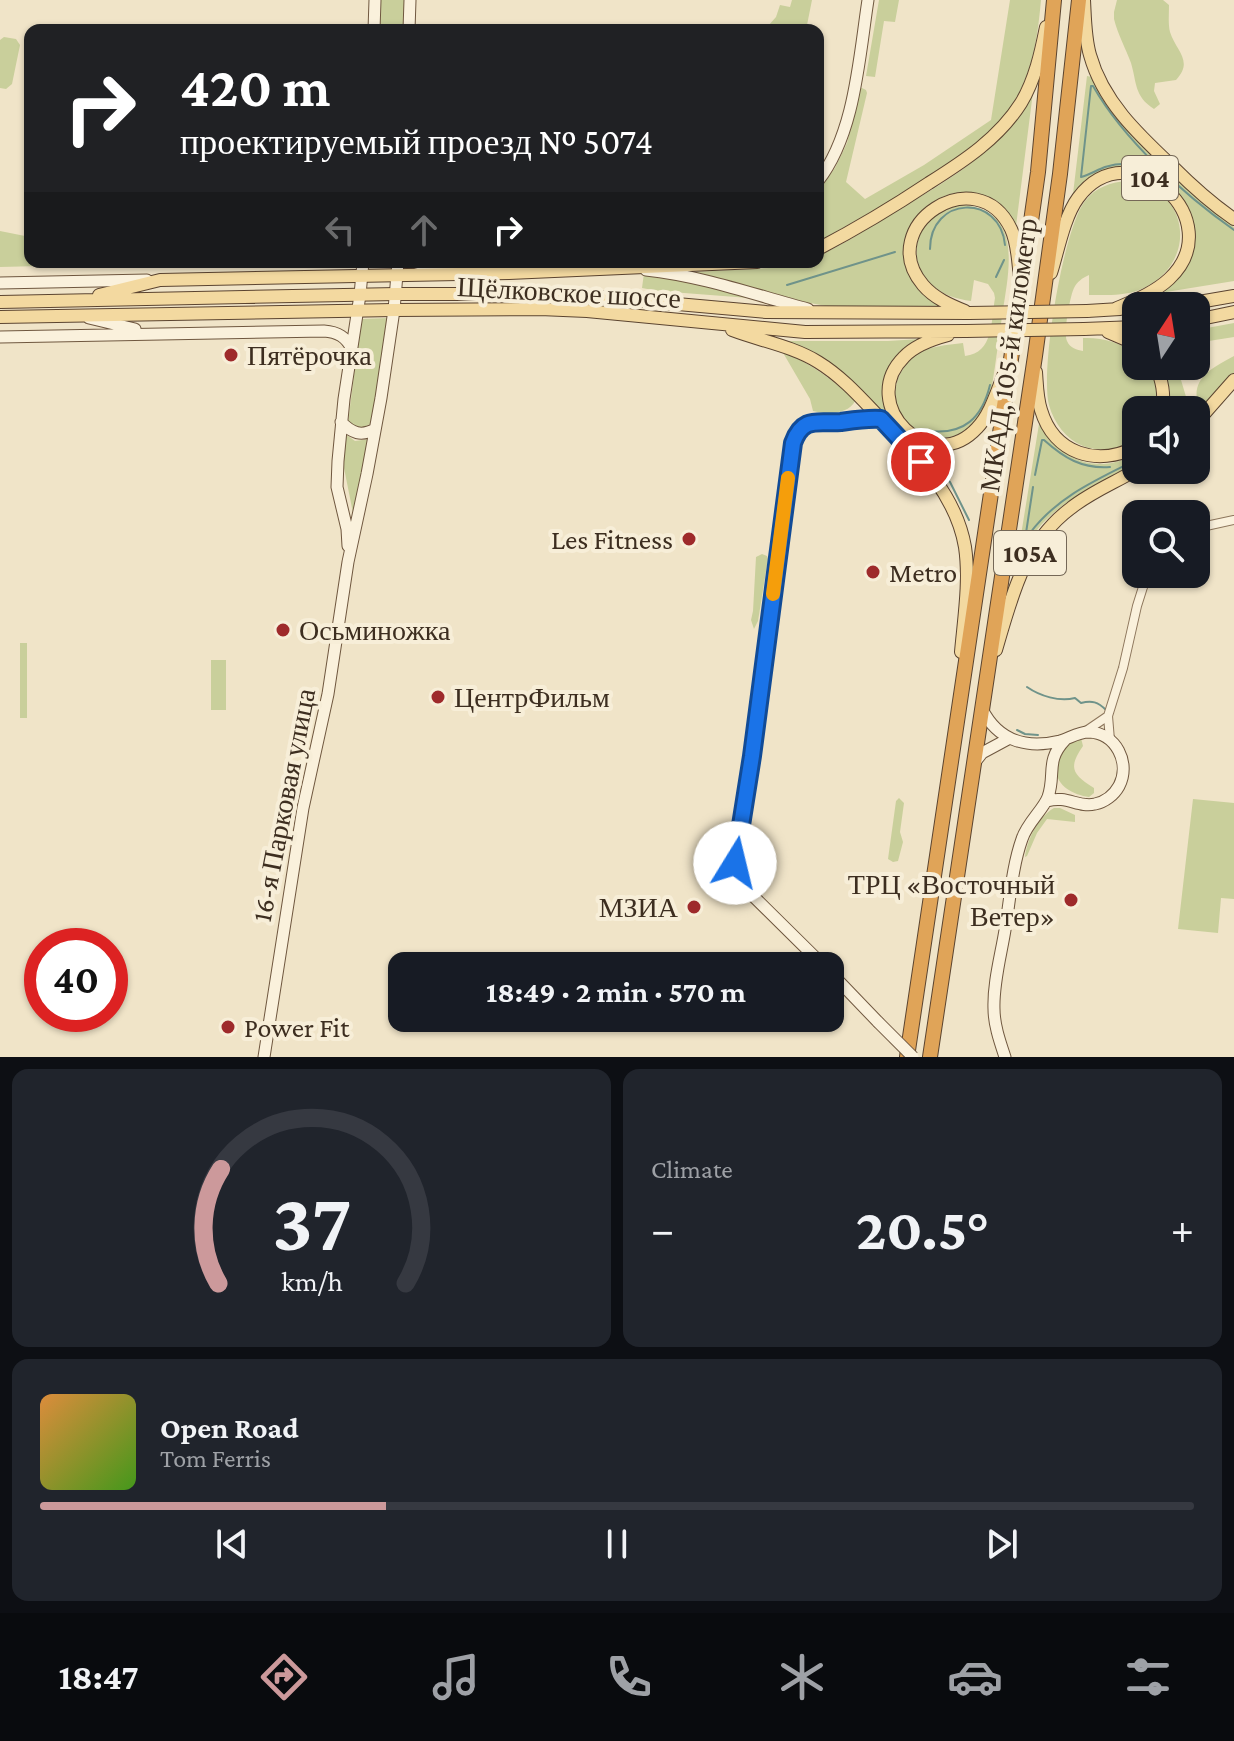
<!DOCTYPE html>
<html lang="en">
<head>
<meta charset="utf-8">
<style>
  :root { --surface:#171b24; --page:#20242c; --text:#f1f3f6; --muted:#9ea1a6; --line:#363941; --accent:#cc999b }
  body { margin:0; font-family:"Crimson Pro",serif; background:var(--page); color:var(--text); height:100vh; display:flex; flex-direction:column; font-size:30px; white-space:nowrap }
  * { box-sizing:border-box; margin:0 }
  p { font-size:26px; color:var(--muted) }
  .icon { flex:none; width:44px; height:44px; fill:none; stroke:currentColor; stroke-width:2; stroke-linecap:round; stroke-linejoin:round }
  .map { position:relative; height:1057px; overflow:hidden }
  .details { display:flex; flex-direction:column; gap:12px; padding:12px; background:#0d0f14; flex:1 }
  .details>* { flex:none }
  .top-card { position:absolute; left:24px; top:24px; width:800px; height:244px; border-radius:16px; box-shadow:0 2px 6px #0004; background:#202124; color:#fff; overflow:hidden }
  .needle { width:52px; rotate:12deg }
  .controls { position:absolute; left:1122px; top:292px; display:grid; gap:16px }
  .controls a { display:grid; place-items:center; width:88px; height:88px; border-radius:16px; background:var(--surface); box-shadow:0 2px 6px #0004; font-size:40px }
  .speed { position:absolute; left:24px; top:928px; display:flex; gap:16px; font-size:40px; font-weight:700; text-align:center }
  .speed>* { display:grid; place-content:center; width:104px; height:104px; border-radius:50%; background:var(--surface); box-shadow:0 2px 6px #0004; line-height:1 }
  .speed .limit { border:12px solid #d22; background:#fff; color:#111 }
  .pin { position:absolute; display:grid; place-items:center; width:68px; height:68px; color:#fff; margin:-34px; border:4px solid #fff; border-radius:50%; box-shadow:0 2px 8px #0007 }
  .me { position:absolute; width:88px; margin:-44px; rotate:9deg; stroke-linejoin:round; filter:drop-shadow(0 0 6px #0008) }
  .turn { display:flex; align-items:center; gap:28px; height:168px; padding:0 24px; font-size:36px }
  .turn .icon { width:104px; height:104px; stroke-width:2.5 }
  .turn b { display:block; font-size:56px; line-height:68px }
  .lanes { display:flex; align-items:center; height:76px; padding:0 24px; background:#0003; justify-content:center; gap:40px; direction:ltr }
  .lanes .off { opacity:.35 }
  .big { font-size:60px; font-weight:700; line-height:1.1 }
  .details .widget { flex:1; display:flex; flex-direction:column; justify-content:center; gap:12px; min-width:0; padding:0 28px; border-radius:16px; background:var(--page) }
  .details .dial { align-items:center; gap:0 }
  .dial svg { height:208px; overflow:visible; fill:none; stroke:var(--line); stroke-width:7; stroke-linecap:round; text-anchor:middle }
  .dial text { fill:var(--text); stroke:none }
  .song { display:flex; align-items:center; gap:24px }
  .cover { width:96px; height:96px; border-radius:12px; background:linear-gradient(135deg,hsl(30 70% 55%),hsl(100 70% 35%)) }
  .played { height:8px; border-radius:4px; background:linear-gradient(90deg,var(--accent) 30%,var(--line) 30%) }
  .keys { display:flex; justify-content:space-around; direction:ltr }
  .heat { display:flex; justify-content:space-between; align-items:center; font-size:44px; direction:ltr }
  .details .tiles { flex:1; display:grid; gap:12px; grid-template-columns:1fr 1fr }
  .widget:last-child { grid-column:span 2 }
  .trip { position:absolute; left:388px; top:952px; width:456px; height:80px; border-radius:16px; background:var(--surface); box-shadow:0 2px 6px #0004; font-weight:700; line-height:80px; text-align:center }
  .menu { display:flex; height:128px; justify-content:space-around; align-items:center; background:#090b0e; color:var(--muted) }
  .menu .icon { width:56px; height:56px }
  .menu .current { color:var(--accent) }
  .menu b { font-size:36px; color:var(--text) }
  .map>svg:first-child { display:block }
  .green { fill:#c9cf9b }
  .lines { fill:none; stroke-linecap:round; stroke-linejoin:round }
  .stream { stroke:#6f938a; stroke-width:2 }
  .street-casing { stroke:#8d765c; stroke-width:10 }
  .secondary-casing { stroke:#6f573f; stroke-width:13 }
  .primary-casing { stroke:#5b4430; stroke-width:14 }
  .highway-casing { stroke:#5b4430; stroke-width:16 }
  .street { stroke:#faf1dc; stroke-width:8 }
  .secondary { stroke:#faf1dc; stroke-width:11 }
  .primary { stroke:#f3d9a0; stroke-width:12 }
  .highway { stroke:#e0a458; stroke-width:14 }
  .secondary-bridge-casing { stroke:#6f573f; stroke-width:13; stroke-linecap:butt }
  .primary-bridge-casing { stroke:#5b4430; stroke-width:14; stroke-linecap:butt }
  .secondary-bridge { stroke:#faf1dc; stroke-width:11 }
  .primary-bridge { stroke:#f3d9a0; stroke-width:12 }
  .route-casing { stroke:#114b97; stroke-width:20 }
  .route { stroke:#1a73e8; stroke-width:14 }
  .slow { stroke:#f59e0b; stroke-width:14 }
  .poi-dot { fill:#9e2a2b; stroke:#f7eed8; stroke-width:3 }
  .labels { text-anchor:middle; stroke-width:8; stroke-linejoin:round; paint-order:stroke }
  .shield { fill:#f7eed8; stroke:#756857; stroke-width:2 }
  .shield-label { font-size:26px; font-weight:bold; fill:#3d2e20 }
  .street-label { font-size:28px; fill:#3d2e20; stroke:#f7eed8 }
  .poi-label { font-size:28px; fill:#3d2e20; stroke:#f7eed8; text-anchor:start }
</style>
</head>
<body>
<div class="map">
<svg width="1234" height="1057" viewBox="0 0 1234 1057">
  <rect width="100%" height="100%" fill="#f0e4c8"/>
  <path class="green" d="M380,0H405L404,30H379Z
    M792,0H812L807,25C794,33 782,30 768,26L776,17L780,5L790,7Z
    M879,0H899L895,22L884,21L875,77L866,76Z
    M1010,0H1041C1038,33 1034,65 1018,95C999,131 962,154 929,176C893,200 855,221 818,242V191L835,168L847,143L860,87L866,90L867,93L846,182L865,199L924,165L991,120Z
    M1117,0H1163L1169,5C1169,14 1168,24 1170,32C1176,51 1194,61 1176,80L1155,83L1154,91L1160,104L1154,109C1134,96 1137,83 1131,63C1126,49 1118,35 1114,19V12Z
    M4,37L16,39L20,45L12,84L6,89L0,88V40Z
    M1087,76L1092,77C1106,113 1135,139 1162,165C1185,187 1208,209 1234,227V281L1166,292L1164,291C1234,224 1141,117 1073,194Z
    M1033,92L1016,226C962,133 840,255 945,308L826,306L805,302L694,272L769,268L797,262H818V256C841,246 862,232 883,219C938,186 1004,152 1033,92Z
    M1128,181C1193,189 1198,267 1139,290C1124,296 1105,295 1089,295V275C1082,278 1077,282 1074,288C1070,296 1063,334 1067,341C1070,348 1077,350 1083,351V338C1102,337 1120,343 1136,353V366H1148C1157,379 1159,394 1155,410H1136V439C1120,450 1102,453 1083,446C1066,439 1054,423 1049,405C1040,371 1063,229 1085,201C1096,187 1111,182 1128,181Z
    M962,205C1023,210 1009,269 1003,310C999,336 996,361 992,386C988,397 984,410 976,420C940,465 872,417 903,369C906,364 909,359 915,355C929,346 947,345 963,343L965,356C994,353 991,320 995,298L994,293L988,284L974,280L971,301C957,299 942,295 931,284C900,254 923,209 962,205Z
    M0,231L30,237V262H42L41,266L0,267Z
    M644,273L663,275L749,298L658,291L642,288Z
    M388,318L371,423C362,430 358,428 348,423L361,319Z
    M1234,323V337L1196,343V330Z
    M920,339C886,356 875,385 890,420C855,384 834,360 786,341H888Z
    M782,351C811,364 833,379 855,401C849,414 827,415 813,411L810,399Z
    M1234,356V373L1200,412C1188,379 1209,370 1234,356Z
    M1164,366H1172L1175,371L1178,370L1190,410H1168L1170,391Z
    M1039,424C1062,460 1095,476 1136,454V462C1106,481 1072,494 1047,519C1033,532 1024,550 1016,566Z
    M344,433L355,441L370,439L353,513L344,468Z
    M762,554L767,556L768,559L758,621L754,629L751,620L753,611L756,557Z
    M20,643H27V718H20Z
    M211,660H226V710H211Z
    M1081,738L1083,746C1068,768 1072,774 1094,788V793L1089,797C1072,795 1052,784 1057,763C1059,757 1063,750 1065,745Z
    M899,798L904,803L900,832L903,842L898,861L893,862L888,859L896,801Z
    M1193,799L1234,803V899L1221,898L1218,933L1178,929Z
    M1054,808H1060L1075,815V822L1047,819L1037,833L1027,856L1025,857C1027,840 1038,817 1054,808Z"/>
  <g class="lines">
    <path class="stream" d="M1167,176C1148,165 1127,160 1105,167C1097,170 1089,175 1081,177L1091,86H1093C1124,140 1183,194 1234,230
      M930,249C930,196 1000,193 1005,245
      M996,277L1004,260
      M787,285L895,252
      M1185,410L1186,408
      M929,431C964,435 982,418 990,385
      M929,455L950,482L969,520
      M1035,475L1042,440H1044C1064,458 1082,469 1110,467
      M1026,533L1033,487
      M1026,534L1030,533C1057,497 1096,480 1136,460
      M1027,687C1040,696 1059,702 1075,698L1081,703C1092,700 1098,702 1106,710
      M1017,730L1025,734L1038,735"/>
    <defs>
      <path id="street" d="M1196,530L1206,526L1234,520
        M1086,731L1108,716
        M1110,740L1108,716L1123,668L1137,606L1143,587L1150,574"/>
      <path id="secondary" d="M374,30L375,0
        M409,30L410,0
        M818,181C855,134 859,58 868,0
        M413,262L427,266L571,262
        M646,270C702,276 755,295 808,309
        M0,283L147,280
        M89,318L135,329
        M0,337L324,331C338,332 346,337 352,349
        M341,422C352,433 361,437 375,429
        M348,546L347,529L337,487L338,461L344,399L360,295L363,262
        M982,709C998,741 1027,749 1060,741C1070,738 1078,732 1089,732C1116,733 1131,763 1119,786C1114,795 1105,802 1095,804C1078,808 1067,795 1047,801
        M975,762L982,753L1008,739
        M824,966L744,887L737,875L735,863L754,738L793,443C803,415 819,424 841,422C855,420 867,418 881,419
        M830,972L878,1022
        M264,1057L303,808L328,694L348,562L367,474L381,398L394,310L398,262
        M1005,1057C1000,1042 994,1025 994,1009C993,983 1001,955 1005,930C1010,900 1012,867 1022,839C1027,823 1043,810 1048,797C1056,774 1045,761 1065,740"/>
      <path id="primary" d="M1084,0C1085,18 1085,38 1090,55C1103,102 1139,135 1173,167C1192,186 1212,204 1234,219
        M818,249C856,229 893,207 929,183C964,161 999,138 1021,103C1035,80 1041,52 1046,27
        M1051,273C1058,251 1064,217 1078,198C1130,128 1232,220 1169,279C1154,293 1133,301 1115,309
        M99,295L160,280L509,273L757,262
        M0,302L396,294H540L588,296L766,312L969,313
        M1154,306L1193,303L1234,296
        M965,311C950,305 934,298 923,285C873,226 977,158 1011,229C1018,244 1018,262 1020,278
        M1087,311L1120,309
        M0,317L394,310L540,309L587,311L805,332L966,331
        M1196,320L1234,312
        M1084,329L1136,327
        M732,330C761,341 792,346 818,362C841,376 859,396 878,416C914,453 956,493 965,547C970,581 964,618 961,652
        M1108,332L1136,344
        M948,335C933,339 915,345 904,357C856,405 931,478 977,428C992,413 998,386 1007,367
        M1156,366C1162,381 1165,394 1162,410
        M1036,372C1037,385 1037,398 1041,410C1054,454 1097,467 1136,447
        M1196,423L1234,380
        M996,650C1012,596 1024,543 1071,508C1091,492 1114,483 1136,470"/>
      <path id="highway" d="M907,1057L1021,292L1038,172L1054,0
        M930,1057L1035,356L1060,174L1079,0"/>
    </defs>
    <use href="#street" class="street-casing"/>
    <use href="#secondary" class="secondary-casing"/>
    <use href="#primary" class="primary-casing"/>
    <use href="#highway" class="highway-casing"/>
    <use href="#street" class="street"/>
    <use href="#secondary" class="secondary"/>
    <use href="#primary" class="primary"/>
    <use href="#highway" class="highway"/>
    <defs>
      <path id="secondary-bridge" d="M878,1022L913,1057"/>
      <path id="primary-bridge" d="M969,313L1087,311
        M966,331L1084,329"/>
    </defs>
    <use href="#secondary-bridge" class="secondary-bridge-casing"/>
    <use href="#primary-bridge" class="primary-bridge-casing"/>
    <use href="#secondary-bridge" class="secondary-bridge"/>
    <use href="#primary-bridge" class="primary-bridge"/>
  </g>
  <g class="lines">
    <defs>
      <path id="route" d="M735,863L752,756L793,443C803,415 819,424 841,422C855,420 867,418 881,419L921,462"/>
    </defs>
    <use href="#route" class="route-casing"/>
    <use href="#route" class="route"/>
    <path class="slow" d="M773,594L788,478"/>
  </g>
  <g class="poi-dot">
    <circle cx="231" cy="355" r="8"/>
    <circle cx="689" cy="539" r="8"/>
    <circle cx="873" cy="572" r="8"/>
    <circle cx="283" cy="630" r="8"/>
    <circle cx="438" cy="697" r="8"/>
    <circle cx="1071" cy="900" r="8"/>
    <circle cx="694" cy="907" r="8"/>
    <circle cx="228" cy="1027" r="8"/>
  </g>
  <g class="labels">
    <g class="shield">
      <rect x="1122" y="156" width="56" height="44" rx="6"/>
      <rect x="994" y="531" width="72" height="44" rx="6"/>
    </g>
    <g class="shield-label">
      <text x="1150" y="187">104</text>
      <text x="1030" y="562">105A</text>
    </g>
    <g class="street-label">
      <text transform="translate(569 292) rotate(3)" y="10">Щёлковское шоссе</text>
      <text transform="translate(1008 355) rotate(-82)" y="10">МКАД, 105-й километр</text>
      <text transform="translate(283 805) rotate(-79)" y="10">16-я Парковая улица</text>
    </g>
    <g class="poi-label">
      <text x="247" y="365">Пятёрочка</text>
      <text x="673" y="549" text-anchor="end">Les Fitness</text>
      <text x="889" y="582">Metro</text>
      <text x="299" y="640">Осьминожка</text>
      <text x="454" y="707">ЦентрФильм</text>
      <text x="1055" y="894" text-anchor="end">ТРЦ «Восточный<tspan x="1055" dy="32">Ветер»</tspan></text>
      <text x="678" y="917" text-anchor="end">МЗИА</text>
      <text x="244" y="1037">Power Fit</text>
    </g>
  </g>
</svg>
<div class="controls">
<a><svg class="needle" viewBox="-14 -14 28 28"><path d="M0-13l5 13h-10z" fill="#e53935"/><path d="M0 13l5-13h-10z" fill="#9ea1a6"/></svg></a>
<a><svg class="icon" aria-label="sound" viewBox="0 0 24 24"><path d="M4 9h4l5-4v14l-5-4H4zM17 9q2 3 0 6"/></svg></a>
<a><svg class="icon" aria-label="search" viewBox="0 0 24 24"><circle cx="10" cy="10" r="6"/><path d="M15 15l6 6"/></svg></a>
</div>
<div class="speed"><div class="limit">40</div></div>
<div class="pin" style="left:921px;top:462px;background:#d93025"><svg class="icon" aria-label="arrive" viewBox="0 0 24 24"><path d="M6 21V4h12l-3 4 3 4H6"/></svg></div>
<svg class="me" style="left:735px;top:863px" viewBox="-20 -20 40 40"><circle r="19" fill="#fff"/><path d="M0-13L10 11 0 6-10 11z" fill="#1a73e8"/></svg>
<div class="trip">18:49 · 2 min · 570 m</div>
<div class="top-card">
<div class="turn"><svg class="icon" aria-label="right" viewBox="0 0 24 24"><path d="M7 20v-9h11M14 6l5 5-5 5"/></svg><div><b>420 m</b>проектируемый проезд № 5074</div></div>
<div class="lanes"><svg class="icon off" aria-label="left" viewBox="0 0 24 24"><path d="M17 20v-9H6M10 6l-5 5 5 5"/></svg><svg class="icon off" aria-label="ahead" viewBox="0 0 24 24"><path d="M12 20V5M6 11l6-6 6 6"/></svg><svg class="icon" aria-label="right" viewBox="0 0 24 24"><path d="M7 20v-9h11M14 6l5 5-5 5"/></svg></div>
</div>
</div>
<section class="details">
<div class="tiles">
<div class="widget dial"><svg viewBox="0 0 100 80">
<path d="M14 69A42 42 0 1 1 86 69"/>
<path d="M14 69A42 42 0 0 1 15 25" stroke="#cc999b"/>
<text x="50" y="56" font-size="32" font-weight="700">37</text>
<text x="50" y="72" font-size="11">km/h</text>
</svg></div>
<div class="widget"><p>Climate</p>
<div class="heat"><a>−</a><b class="big">20.5°</b><a>+</a></div>
</div>
<div class="widget">
<div class="song"><i class="cover"></i><div><b>Open Road</b><p>Tom Ferris</p></div></div>
<div class="played"></div>
<div class="keys"><svg class="icon" aria-label="previous" viewBox="0 0 24 24"><path d="M18 5L8 12l10 7zM5 5v14"/></svg><svg class="icon" aria-label="pause" viewBox="0 0 24 24"><path d="M8 5v14M16 5v14"/></svg><svg class="icon" aria-label="next" viewBox="0 0 24 24"><path d="M6 5l10 7-10 7zM19 5v14"/></svg></div>
</div>
</div>
</section>
<nav class="menu">
<b>18:47</b>
<svg class="icon current" aria-label="directions" viewBox="0 0 24 24"><path d="M12 3l9 9-9 9-9-9zM9 14v-3h6M13 9l2 2-2 2"/></svg>
<svg class="icon" aria-label="music" viewBox="0 0 24 24"><path d="M9 18V5l10-2v13"/><circle cx="6" cy="18" r="3"/><circle cx="16" cy="16" r="3"/></svg>
<svg class="icon" aria-label="phone" viewBox="0 0 24 24"><path d="M5 4h4l2 5-3 2q2 4 5 5l2-3 5 2v4C11 20 4 13 5 4z"/></svg>
<svg class="icon" aria-label="climate" viewBox="0 0 24 24"><path d="M12 3v18M4 7l16 10M4 17L20 7"/></svg>
<svg class="icon" aria-label="car" viewBox="0 0 24 24"><path d="M5 17H2v-5l4-1 3-4h7l3 4 3 1v5h-3M9 17h6M6 11h13"/><circle cx="7" cy="17" r="2"/><circle cx="17" cy="17" r="2"/></svg>
<svg class="icon" aria-label="filters" viewBox="0 0 24 24"><path d="M4 7h16M4 17h16"/><circle cx="9" cy="7" r="2"/><circle cx="15" cy="17" r="2"/></svg>
</nav>
</body>
</html>
